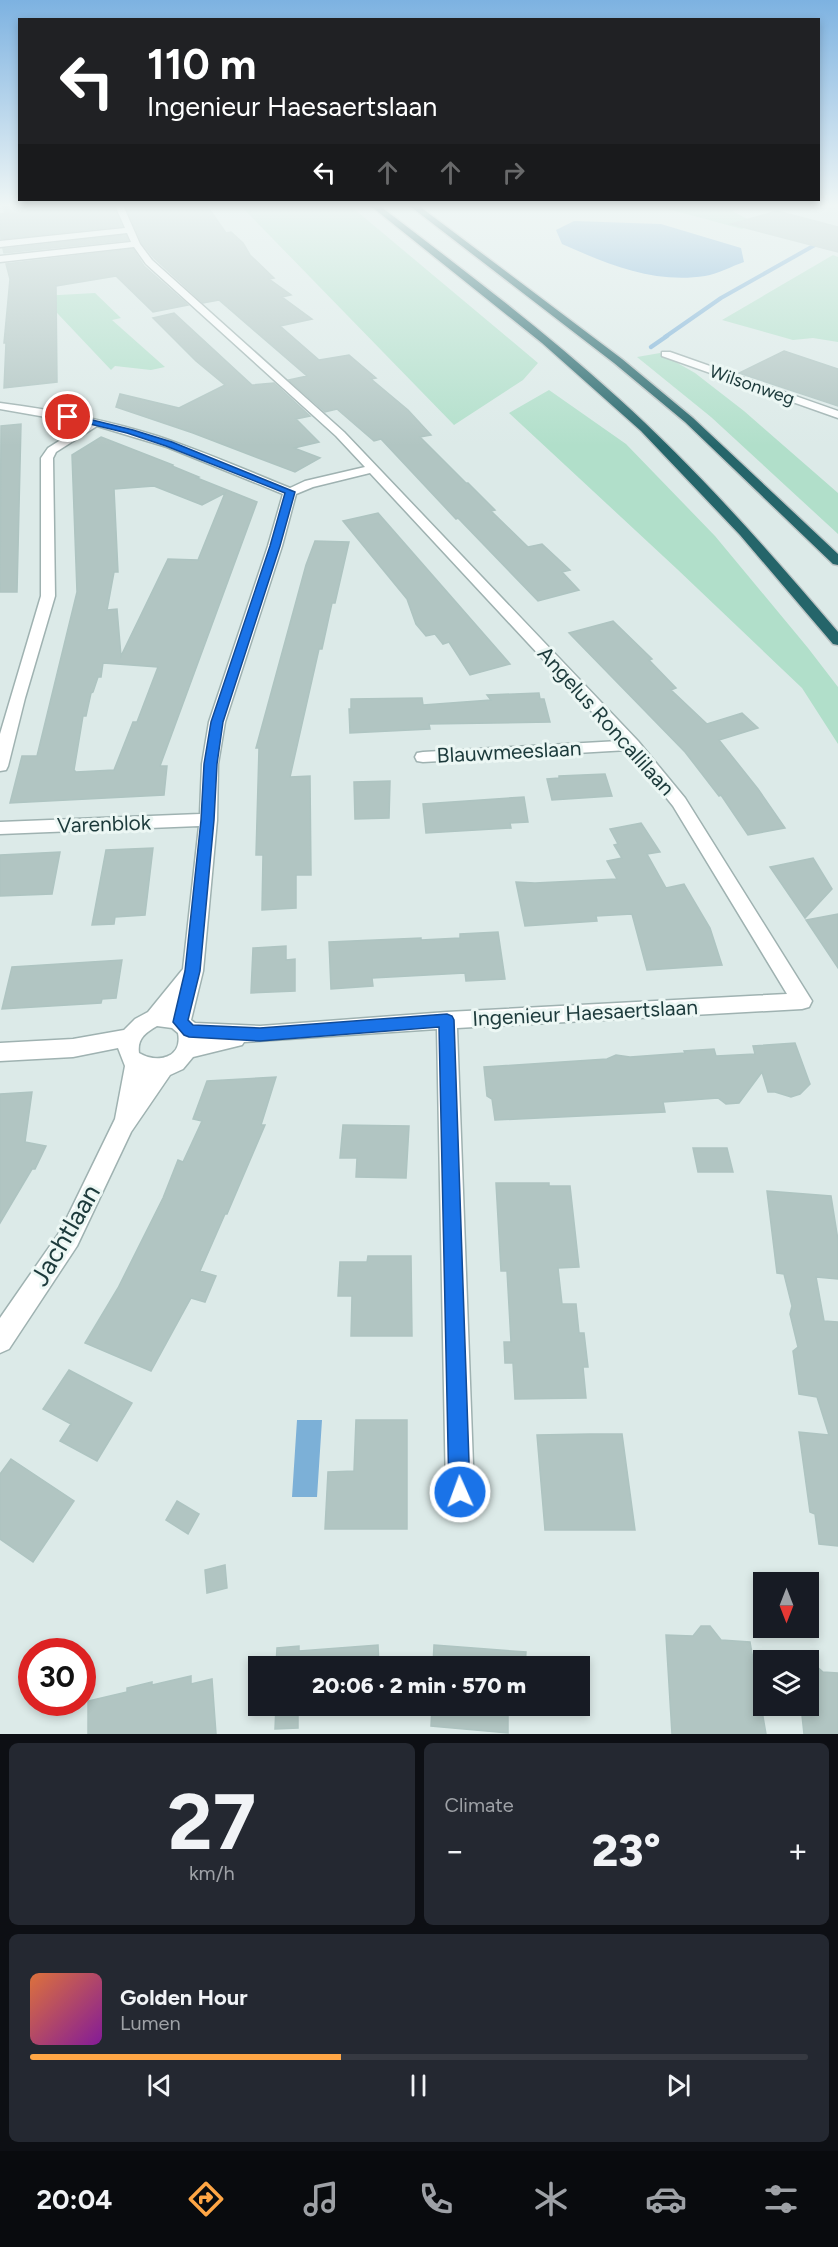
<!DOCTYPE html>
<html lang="en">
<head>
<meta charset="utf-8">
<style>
  :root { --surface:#171b24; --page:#242831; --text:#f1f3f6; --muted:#9ea1a6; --line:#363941; --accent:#ffa645 }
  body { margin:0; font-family:Figtree,sans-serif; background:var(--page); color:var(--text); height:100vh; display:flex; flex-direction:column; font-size:22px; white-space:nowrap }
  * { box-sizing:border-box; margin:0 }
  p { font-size:20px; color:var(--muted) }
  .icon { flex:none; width:33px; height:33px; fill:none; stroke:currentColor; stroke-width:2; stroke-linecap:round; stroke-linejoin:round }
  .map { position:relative; height:1734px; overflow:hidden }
  .panel { display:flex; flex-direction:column; gap:9px; padding:9px; background:#0d0f14; flex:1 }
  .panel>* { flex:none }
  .hud { position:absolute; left:18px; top:18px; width:802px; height:183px; border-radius:0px; box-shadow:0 3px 9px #0003; background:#202124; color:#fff; overflow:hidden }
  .needle { width:39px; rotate:180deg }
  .tools { position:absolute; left:753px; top:1572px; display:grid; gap:12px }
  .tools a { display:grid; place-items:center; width:66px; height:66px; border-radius:0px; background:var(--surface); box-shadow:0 3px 9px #0003; font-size:30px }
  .speed { position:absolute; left:18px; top:1638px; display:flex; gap:12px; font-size:30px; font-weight:700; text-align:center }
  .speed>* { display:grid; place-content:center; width:78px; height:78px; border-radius:50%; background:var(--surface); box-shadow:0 3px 9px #0003; line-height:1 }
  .speed .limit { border:9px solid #d22; background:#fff; color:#111 }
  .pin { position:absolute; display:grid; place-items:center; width:51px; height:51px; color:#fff; margin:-26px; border:3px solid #fff; border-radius:50%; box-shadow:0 2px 6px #0007 }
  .me { position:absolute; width:66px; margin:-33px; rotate:358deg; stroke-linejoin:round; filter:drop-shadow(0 0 4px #0008) }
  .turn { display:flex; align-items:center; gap:21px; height:126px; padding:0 30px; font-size:27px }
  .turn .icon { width:78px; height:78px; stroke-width:2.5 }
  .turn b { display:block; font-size:42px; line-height:51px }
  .lanes { display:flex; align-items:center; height:57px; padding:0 30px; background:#0003; justify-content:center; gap:30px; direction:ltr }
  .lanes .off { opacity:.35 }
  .big { font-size:45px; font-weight:800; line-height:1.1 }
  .panel .tile { flex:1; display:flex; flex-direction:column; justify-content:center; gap:9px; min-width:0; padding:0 21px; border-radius:9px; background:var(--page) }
  .panel .dial { align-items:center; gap:0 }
  .dial b { font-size:78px; line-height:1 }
  .song { display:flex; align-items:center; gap:18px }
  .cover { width:72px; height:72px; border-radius:9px; background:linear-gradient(135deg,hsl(20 70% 55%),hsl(290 70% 35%)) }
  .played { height:6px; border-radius:3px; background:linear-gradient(90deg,var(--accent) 40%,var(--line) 40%) }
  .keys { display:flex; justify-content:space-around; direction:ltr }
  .heat { display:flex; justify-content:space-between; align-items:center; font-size:33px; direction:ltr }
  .panel .tiles { flex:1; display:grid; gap:9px; grid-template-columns:1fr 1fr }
  .tile:last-child { grid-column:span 2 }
  .trip { position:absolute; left:248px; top:1656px; width:342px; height:60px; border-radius:0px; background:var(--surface); box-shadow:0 3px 9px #0003; font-weight:800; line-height:60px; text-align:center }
  .menu { display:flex; height:96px; justify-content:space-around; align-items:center; background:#090b0e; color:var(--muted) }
  .menu .icon { width:42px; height:42px }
  .menu .selected { color:var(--accent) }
  .menu b { font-size:27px; color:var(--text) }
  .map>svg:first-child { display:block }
  .green { fill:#b1dfca }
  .water { fill:#7cb0d7 }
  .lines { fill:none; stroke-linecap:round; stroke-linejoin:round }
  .stream-far1 { stroke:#7cb0d7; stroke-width:4 }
  .stream { stroke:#7cb0d7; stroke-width:4.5 }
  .building { fill:#b1c5c2; stroke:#aec4c1; stroke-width:1.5; fill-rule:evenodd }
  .minor-casing { stroke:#9fb2b1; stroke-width:3 }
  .highway-casing { stroke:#bbc4c4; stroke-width:3 }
  .minor { fill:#fff; fill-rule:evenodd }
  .highway { fill:#25656a; fill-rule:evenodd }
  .route { fill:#1a73e8; stroke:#114b97; stroke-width:1.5 }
  .labels { text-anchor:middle; stroke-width:6; stroke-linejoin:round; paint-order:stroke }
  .far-street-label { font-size:18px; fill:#1c3a3b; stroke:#ecf7f4 }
  .street-label { font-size:21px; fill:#1c3a3b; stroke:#ecf7f4 }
  .near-street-label { font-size:26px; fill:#1c3a3b; stroke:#ecf7f4 }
</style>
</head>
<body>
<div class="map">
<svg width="838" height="1734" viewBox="0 0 838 1734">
  <rect width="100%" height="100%" fill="#dceae8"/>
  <path class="green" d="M238,203H347L538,363L523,380L454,425Z
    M646,203H761L732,211L755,223L742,229Z
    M833,255L838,257V342L813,338L793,340L722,320Z
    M95,293L121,318L112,320L165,367L151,370L115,366L111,370L41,296Z
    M660,353L695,373L744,411L838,493V534L711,417L637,357Z
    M549,390L626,444L715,536L808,648L838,687V744L802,688L677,569L509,413Z"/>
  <path class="water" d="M574,221L661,224L741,248L744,262C732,266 718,274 705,276C654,284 607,264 562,244L556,230Z
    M297,1420H322L317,1497H292Z"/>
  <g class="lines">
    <path class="stream-far1" d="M665,337L721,298L838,232"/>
    <path class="stream" d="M651,347L667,336"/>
  </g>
  <path class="building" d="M2,203H112L122,226L1,239L0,214L5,213Z
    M124,203H205L226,233L231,232L243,243L250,255L274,278L269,279L291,295L282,297L312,319L280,326L319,360L349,355L376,378L371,379L408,410L431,435L420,437L466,483H468L495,510L491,511L528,547L542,544L570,570L562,572L579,590L538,601L458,518L456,519L381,439L374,441L337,409L325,412L289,380L307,376L219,300L203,303L154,258L142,243Z
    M777,211L838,227V252L731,224Z
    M126,235L128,240L4,253L3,249Z
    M133,249L144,266L188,305L153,312L116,276L56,286L57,382L4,388L6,343H4L10,279L6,264Z
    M174,313L252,385L274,383L310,416L296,419L319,442L294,448L320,458L295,472L193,433L116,407L120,394L179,408L225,385L196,361L153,318Z
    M784,351L838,369V406L739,373Z
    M21,424L17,592H0L1,426Z
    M101,437L173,465L172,466L199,477L197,478L257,502L160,766H167L164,795L10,803L22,756H37L77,592L72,455ZM154,486L202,505L225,493L198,560L168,559L121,656L117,609L107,610L114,572H118L114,489ZM103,663L158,667L137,722H133L114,770L76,772L74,770L83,716H86L91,693L93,692L98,677H101Z
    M378,513L462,609L510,664L470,675L449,642L443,644L435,634L426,636L416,624L407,599L343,521Z
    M315,541L349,542L335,603H332L322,649H319L290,777L310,776L311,875H296V908L262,910L263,855H256L259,748H256L306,565Z
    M613,621L652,659L649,660L676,688L671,690L707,724L742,713L758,728L719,740L758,789L785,828L748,835L721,795L719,796L685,752L569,633Z
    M539,693L540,699H544L550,722L429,724L430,729L350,733L349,709H351V699L422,698L423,705L491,700L487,695Z
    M605,774L612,796L552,800L547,779L559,778V776Z
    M390,781L389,818L355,819L354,782Z
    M524,797L528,822L510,823L511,828L426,833L423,804Z
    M641,823L660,852L647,854L666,888L684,884L710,928L722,965L647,970L632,914L596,916L597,921L525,926L516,882L535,883L617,879L607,861L622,858L614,845L618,844L610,829Z
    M153,848L145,915L115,917L114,924L92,925L106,850Z
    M60,852L52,894L0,896V855Z
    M813,858L832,889L805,918L770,867Z
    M838,914V968L806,920Z
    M498,932L505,979L466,981L465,973L372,978L373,986L331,989L329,942L421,938V940L460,938V934Z
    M286,946V960L295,959V991L251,993L253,948Z
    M122,960L116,998L102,999L101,1003L2,1009L12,967Z
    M795,1043L810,1084L800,1094L791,1097L775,1092H768L762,1072L739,1103L726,1104L718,1098L663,1102L665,1112L495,1120L492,1099L487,1096L484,1067L607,1059L616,1055L630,1057L685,1053L684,1051L714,1049L716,1056L755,1054L753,1046Z
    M276,1077L261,1125H265L227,1214H225L200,1271L216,1276L205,1302L191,1298L151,1371L85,1343L118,1288L163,1198L178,1160L183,1162L202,1121L193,1119L207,1081Z
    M32,1092L25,1142L46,1146L35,1169H32L0,1223V1094Z
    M343,1125L409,1126L406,1178L356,1177L357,1158H340Z
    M693,1148H727L733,1172H698Z
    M496,1183H549V1186H570L579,1267L558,1268L562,1304H576L579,1333H584L588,1367H583L586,1398L515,1399L513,1363H505L504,1342H511L507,1271H501Z
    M767,1191L831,1196L838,1240V1279L816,1277L824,1321L838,1322V1546L819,1544L815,1514L810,1512L799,1432L829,1435L817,1397L799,1394L793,1351L798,1347L790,1314L792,1306L784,1274L777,1273Z
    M368,1256H411L412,1336H351L352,1296H338L340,1262H367Z
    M69,1370L132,1403L97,1461L60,1441L71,1424L43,1409Z
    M356,1420H407V1529H325L328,1472L354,1471Z
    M590,1434H622L635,1530H545L537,1435Z
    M11,1459L74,1501L33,1562L0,1539V1474Z
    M177,1501L199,1514L188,1534L166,1520Z
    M225,1565L227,1588L207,1593L205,1570Z
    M701,1626H710L721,1640L750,1642L766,1734H672L666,1635L693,1636Z
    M378,1645L379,1666H276L277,1648L299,1646V1651Z
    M434,1645L526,1652L525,1666H433Z
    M808,1659L823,1672L838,1673V1734H804L801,1706H808Z
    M191,1676V1684L212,1679L216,1734H88V1701L127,1692V1688L152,1682V1685Z
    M276,1706H298V1728L275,1729Z
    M432,1706H508V1733L431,1726Z"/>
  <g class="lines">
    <defs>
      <path id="minor" d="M114,203H122L140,244L152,260L344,432L638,741L685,798L812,1001L809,1007L802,1009L457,1028L474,1492L470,1502L460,1506L450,1502L446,1492L437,1029L244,1042L242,1045L193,1057L183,1069L170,1075L131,1132L77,1246L9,1349L0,1353V1318L61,1230L115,1119L125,1066L118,1048L73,1057L0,1061V1043L73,1039L124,1030L135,1019L148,1012L183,969L199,826L0,834V822L200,814L202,764L209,722L268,546L283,494L167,447L97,426L56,452L53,458L55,596L25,698L8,766L6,770L0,771V734L41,596V458L48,448L86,424L0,409V403C53,410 106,420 157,436C202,451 246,470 290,488L305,481L365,467L336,436L146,264L134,247L0,262V256L131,242L127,233L0,247V241L125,228ZM370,473L619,741L423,752L417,753L415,757L417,761L423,762L628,750L673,806L787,994L447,1012L260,1026L195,1023L191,1020L203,971L217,820L218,764L225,722L282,546L296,494L313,487ZM157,1026L172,1028L178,1033C183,1058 157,1064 139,1053C137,1039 145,1033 157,1026Z
        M662,352H670L838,411V418L662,356Z"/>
      <path id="highway" d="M367,203H376C458,266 540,327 617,397C697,469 768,550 838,632V645L833,644L740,535L641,431L542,343Z
        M406,203H415L622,359L693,418L838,554V565L833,564L685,422L614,363Z"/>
    </defs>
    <use href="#minor" class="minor-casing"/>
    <use href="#highway" class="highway-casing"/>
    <use href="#minor" class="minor"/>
    <use href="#highway" class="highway"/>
  </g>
  <linearGradient id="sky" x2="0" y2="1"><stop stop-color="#7db2e1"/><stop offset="0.46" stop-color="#eff6f5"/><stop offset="1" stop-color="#eff6f5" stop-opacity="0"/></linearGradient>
  <rect width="838" height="446" fill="url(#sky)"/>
  <path class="route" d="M68,414L133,430L172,442L295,492L280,546L223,722L217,764L214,820L200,971L188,1020L193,1025L260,1028L447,1014L452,1016L454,1020L470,1492L467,1500L460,1503L453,1500L449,1492L439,1027L260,1041L189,1037L184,1035L173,1022L185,971L201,820L204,764L211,722L270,546L285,493L166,446L127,433L65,418V415Z"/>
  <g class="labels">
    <g class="far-street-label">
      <text transform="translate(752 385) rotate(19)" y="6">Wilsonweg</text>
    </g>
    <g class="street-label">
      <text transform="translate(606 721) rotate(48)" y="7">Angelus Roncallilaan</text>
      <text transform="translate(509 752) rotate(-3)" y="7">Blauwmeeslaan</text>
      <text transform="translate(104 824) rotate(-2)" y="7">Varenblok</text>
      <text transform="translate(585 1013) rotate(-3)" y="7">Ingenieur Haesaertslaan</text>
    </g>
    <g class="near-street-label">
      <text transform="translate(65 1235) rotate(-60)" y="9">Jachtlaan</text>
    </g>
  </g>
</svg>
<div class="tools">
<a><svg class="needle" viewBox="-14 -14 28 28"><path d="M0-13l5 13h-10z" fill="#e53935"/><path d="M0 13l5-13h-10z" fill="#9ea1a6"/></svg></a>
<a><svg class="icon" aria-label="layers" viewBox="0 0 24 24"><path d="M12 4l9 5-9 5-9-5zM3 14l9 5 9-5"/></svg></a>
</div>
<div class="speed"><div class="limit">30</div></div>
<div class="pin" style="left:68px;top:417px;background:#d93025"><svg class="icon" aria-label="arrive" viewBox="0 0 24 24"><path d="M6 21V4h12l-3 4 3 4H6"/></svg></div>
<svg class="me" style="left:460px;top:1492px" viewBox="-20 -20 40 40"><circle r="17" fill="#1a73e8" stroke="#fff" stroke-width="3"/><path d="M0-11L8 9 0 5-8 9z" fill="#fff"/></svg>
<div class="trip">20:06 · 2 min · 570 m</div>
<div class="hud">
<div class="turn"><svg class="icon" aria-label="left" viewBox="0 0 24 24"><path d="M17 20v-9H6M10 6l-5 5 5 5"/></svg><div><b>110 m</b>Ingenieur Haesaertslaan</div></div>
<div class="lanes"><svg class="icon" aria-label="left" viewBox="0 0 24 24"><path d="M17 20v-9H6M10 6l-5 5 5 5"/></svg><svg class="icon off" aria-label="ahead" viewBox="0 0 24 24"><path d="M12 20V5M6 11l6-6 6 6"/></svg><svg class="icon off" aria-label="ahead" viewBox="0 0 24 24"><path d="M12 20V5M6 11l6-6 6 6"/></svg><svg class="icon off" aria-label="right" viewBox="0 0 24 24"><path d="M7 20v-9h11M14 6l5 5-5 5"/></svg></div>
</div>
</div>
<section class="panel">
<div class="tiles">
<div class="tile dial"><b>27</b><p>km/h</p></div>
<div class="tile"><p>Climate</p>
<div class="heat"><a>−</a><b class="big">23°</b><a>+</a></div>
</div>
<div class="tile">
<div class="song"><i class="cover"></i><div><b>Golden Hour</b><p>Lumen</p></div></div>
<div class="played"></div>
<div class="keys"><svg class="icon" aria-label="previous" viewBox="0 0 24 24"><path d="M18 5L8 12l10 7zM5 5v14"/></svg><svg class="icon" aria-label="pause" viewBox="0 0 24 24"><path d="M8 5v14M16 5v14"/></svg><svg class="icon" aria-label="next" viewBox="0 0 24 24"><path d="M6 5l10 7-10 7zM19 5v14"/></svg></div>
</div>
</div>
</section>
<nav class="menu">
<b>20:04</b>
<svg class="icon selected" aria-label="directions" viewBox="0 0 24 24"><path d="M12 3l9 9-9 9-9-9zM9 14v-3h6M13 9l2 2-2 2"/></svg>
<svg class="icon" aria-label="music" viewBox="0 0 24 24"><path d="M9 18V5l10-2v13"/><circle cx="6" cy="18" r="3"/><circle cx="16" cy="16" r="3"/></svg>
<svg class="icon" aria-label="phone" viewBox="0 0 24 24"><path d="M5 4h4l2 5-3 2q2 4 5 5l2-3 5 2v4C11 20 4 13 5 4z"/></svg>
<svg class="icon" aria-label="climate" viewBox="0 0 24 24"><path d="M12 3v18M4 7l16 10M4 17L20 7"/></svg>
<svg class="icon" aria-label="car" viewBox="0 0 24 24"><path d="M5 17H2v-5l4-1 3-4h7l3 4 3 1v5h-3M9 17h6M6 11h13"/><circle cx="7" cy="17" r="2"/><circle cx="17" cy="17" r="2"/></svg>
<svg class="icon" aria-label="filters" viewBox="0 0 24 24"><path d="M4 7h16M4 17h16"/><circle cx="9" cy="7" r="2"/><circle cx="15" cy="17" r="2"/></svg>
</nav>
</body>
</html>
